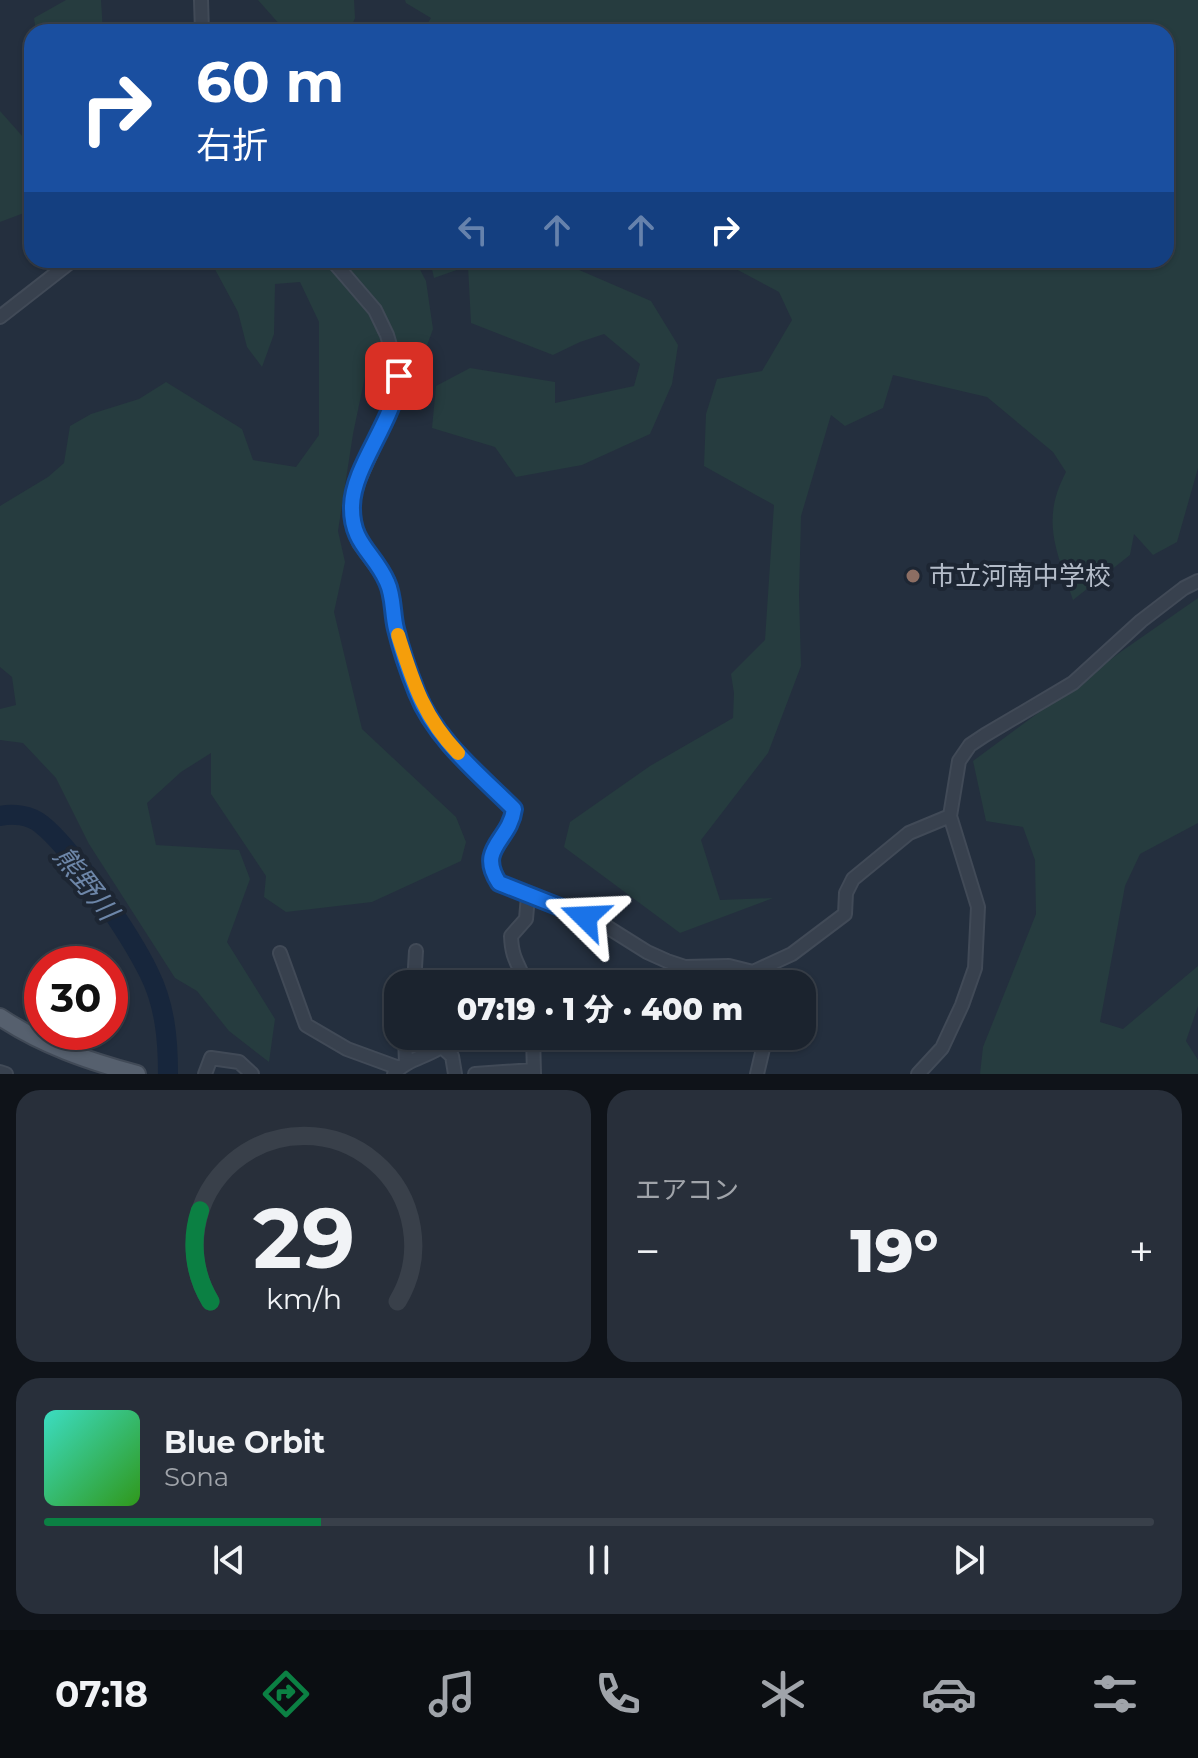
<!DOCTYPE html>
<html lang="ja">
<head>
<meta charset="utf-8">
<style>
  :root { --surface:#1b232e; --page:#282f3a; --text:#f1f3f6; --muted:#a0a4aa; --line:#39404a; --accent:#0b8043 }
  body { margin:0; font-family:Montserrat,"Noto Sans JP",sans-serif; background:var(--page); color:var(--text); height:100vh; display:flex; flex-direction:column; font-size:30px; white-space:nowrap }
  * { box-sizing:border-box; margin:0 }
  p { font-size:26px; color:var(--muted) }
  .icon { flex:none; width:44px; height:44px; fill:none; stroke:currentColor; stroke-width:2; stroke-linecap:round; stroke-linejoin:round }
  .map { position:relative; height:1074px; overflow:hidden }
  .details { display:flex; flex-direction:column; gap:16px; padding:16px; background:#0f1319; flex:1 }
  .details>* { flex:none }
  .guide { position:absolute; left:24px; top:24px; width:1150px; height:244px; border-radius:24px; box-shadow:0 2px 6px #0004,0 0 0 2px var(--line); background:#1a4fa0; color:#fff; overflow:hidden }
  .speed { position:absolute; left:24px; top:946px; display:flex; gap:16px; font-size:40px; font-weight:700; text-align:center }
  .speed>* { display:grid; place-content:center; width:104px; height:104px; border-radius:50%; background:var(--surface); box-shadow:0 2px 6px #0004,0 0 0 2px var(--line); line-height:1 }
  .speed .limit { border:12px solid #d22; background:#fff; color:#111 }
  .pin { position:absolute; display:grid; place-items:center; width:68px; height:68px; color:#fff; margin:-34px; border-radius:16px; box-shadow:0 4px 12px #0006 }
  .me { position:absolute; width:88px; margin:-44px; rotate:291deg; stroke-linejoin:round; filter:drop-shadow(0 0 6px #0008) }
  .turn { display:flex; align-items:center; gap:28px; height:168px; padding:0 40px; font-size:36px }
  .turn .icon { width:104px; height:104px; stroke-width:2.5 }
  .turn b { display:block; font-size:56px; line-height:68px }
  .lanes { display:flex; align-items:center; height:76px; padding:0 40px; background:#0003; justify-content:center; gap:40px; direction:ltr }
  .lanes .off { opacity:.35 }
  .big { font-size:60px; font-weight:800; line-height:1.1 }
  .details .tile { flex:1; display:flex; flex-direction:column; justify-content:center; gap:12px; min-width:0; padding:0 28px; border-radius:24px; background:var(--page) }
  .details .dial { align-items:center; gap:0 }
  .dial svg { height:208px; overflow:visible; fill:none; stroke:var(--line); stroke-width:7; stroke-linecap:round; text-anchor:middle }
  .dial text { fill:var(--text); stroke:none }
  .song { display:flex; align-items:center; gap:24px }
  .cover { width:96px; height:96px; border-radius:12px; background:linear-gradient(135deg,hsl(170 70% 55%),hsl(110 70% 35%)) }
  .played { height:8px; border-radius:4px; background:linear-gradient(90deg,var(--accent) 25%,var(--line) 25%) }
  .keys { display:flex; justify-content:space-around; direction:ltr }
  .heat { display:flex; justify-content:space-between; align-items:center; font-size:44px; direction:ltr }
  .details .tiles { flex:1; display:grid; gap:16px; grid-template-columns:1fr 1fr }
  .tile:last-child { grid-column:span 2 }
  .trip { position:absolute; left:384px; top:970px; width:432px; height:80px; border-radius:24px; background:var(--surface); box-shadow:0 2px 6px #0004,0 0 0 2px var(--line); font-weight:800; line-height:80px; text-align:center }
  .tabs { display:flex; height:128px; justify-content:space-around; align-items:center; background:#0b0e12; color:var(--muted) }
  .tabs .icon { width:56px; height:56px }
  .tabs .active { color:var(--accent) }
  .tabs b { font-size:36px; color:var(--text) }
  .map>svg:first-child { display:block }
  .green { fill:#263c3f }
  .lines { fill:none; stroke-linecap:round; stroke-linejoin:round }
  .river { stroke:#17263c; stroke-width:20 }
  .minor-casing { stroke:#414a57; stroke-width:16 }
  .major-casing { stroke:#414a57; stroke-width:20 }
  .minor { stroke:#38414e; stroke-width:12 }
  .major { stroke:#56606e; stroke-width:16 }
  .route-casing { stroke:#114b97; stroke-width:20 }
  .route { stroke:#1a73e8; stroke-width:14 }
  .slow { stroke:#f59e0b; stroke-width:14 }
  .education-dot { fill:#8d6e63; stroke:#1d2633; stroke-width:3 }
  .labels { text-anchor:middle; stroke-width:8; stroke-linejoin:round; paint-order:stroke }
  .poi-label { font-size:26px; fill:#b4bcc9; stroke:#1d2633; text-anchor:start }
  .water-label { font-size:28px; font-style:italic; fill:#6d86a8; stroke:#1d2633 }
</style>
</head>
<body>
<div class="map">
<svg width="1198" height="1074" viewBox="0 0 1198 1074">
  <rect width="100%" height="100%" fill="#242f3e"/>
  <path class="green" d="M66,0H101L103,32H36L34,18Z
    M258,0H354L355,18L349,32H290L281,26Z
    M405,0H1198V468L1177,542L1153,555L1134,534L1130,555L1073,600C1057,551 1040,521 1066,472L1053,452L987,397L893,375L883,408L845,426L831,415L801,516L799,595L801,666L768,753L701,840L720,900L773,898L680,933L564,847L570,822L650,766L733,718L734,693L731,674L765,640L774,505L704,466L706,414L717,379L762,371L792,320L779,292L736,269L696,267L689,260H1166V32H422L431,18L406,3Z
    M0,111L32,147V210L0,222Z
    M210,260H415L426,281L433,329L422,359L407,346L368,362L353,434L338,531L345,562L334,612L362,729L456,817L466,842L461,861L372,902L286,912L264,897L266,876L211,794V753L181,772L147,803L156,845L239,850L250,879L227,942L275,1019L269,1062L229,1031L197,991L175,978L89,844L56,778L23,743L0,740V709L16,705L12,677L0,667V506L48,477L64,463L70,426L91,414L139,399L166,382L242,429L253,460L296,467L319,435V322L300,282L275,284L274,334L262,367L247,347L238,312Z
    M430,260H556L651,301L678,345L672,384L650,434L582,465L516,477L495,447L432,428L436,386L470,368L555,382V403L634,386L640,364L604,334L580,342L553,355L471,323L468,266L434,278Z
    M1198,598V823L1140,854L1125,886L1100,1022L1123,1029L1198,966V1006L1186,1041L1198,1060V1074H980L983,1047L1036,914L1035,860L1023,827L986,821L973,761L1122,651Z"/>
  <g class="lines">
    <path class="river" d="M0,816C13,813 30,815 41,824C72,848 131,936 149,973C165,1005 168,1039 168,1074"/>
    <defs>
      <path id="minor" d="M201,0L202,32
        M332,260L375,310L387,335L399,376L397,395L359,480L352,503L353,527L359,543L386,580L392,596L396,628L418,696L434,724L455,750L514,809C510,841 476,849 499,883L604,925L647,952L667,961L685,967L729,966L753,972L766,984
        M0,317L73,260
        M280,953L306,1025L347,1049L399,1068
        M753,972L792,954L845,914L846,893L853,879L909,833L950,816
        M414,984L416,951
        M526,984C519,963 512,961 511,936L526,919L528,896
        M700,984L753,975
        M405,1036L406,1064
        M533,1036L534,1074
        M443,1048L452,1056L455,1074
        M0,1072L6,1074
        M205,1074L211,1058L239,1062L252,1074
        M394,1074C410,1055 435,1058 453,1036
        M475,1074L534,1070
        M757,1074L766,1036
        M918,1074L942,1048L962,1005L975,968L978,907L950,816L959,761L970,745L985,735L1073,683L1141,621L1184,588L1198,581"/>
      <path id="major" d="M0,1017C42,1045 88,1061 137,1074"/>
    </defs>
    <use href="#minor" class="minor-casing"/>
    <use href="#major" class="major-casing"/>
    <use href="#minor" class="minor"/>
    <use href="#major" class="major"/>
  </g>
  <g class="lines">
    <defs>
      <path id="route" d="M399,376C395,421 353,465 352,506C351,544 374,552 387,582C394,597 392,613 396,629C401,650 409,673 417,693C435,739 480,775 514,809C510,841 476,848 499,883L585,917"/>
    </defs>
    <use href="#route" class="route-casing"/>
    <use href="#route" class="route"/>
    <path class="slow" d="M398,635C413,682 423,716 458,753"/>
  </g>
  <circle class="education-dot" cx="913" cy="576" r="8"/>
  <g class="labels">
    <g class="poi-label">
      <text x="929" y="585">市立河南中学校</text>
    </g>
    <g class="water-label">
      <text transform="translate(86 883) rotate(52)" y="10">熊野川</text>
    </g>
  </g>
</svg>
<div class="speed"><div class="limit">30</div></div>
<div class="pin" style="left:399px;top:376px;background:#d93025"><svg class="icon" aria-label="arrive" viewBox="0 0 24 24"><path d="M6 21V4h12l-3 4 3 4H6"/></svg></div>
<svg class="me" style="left:585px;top:917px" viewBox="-20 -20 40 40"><path d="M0-17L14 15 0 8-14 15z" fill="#1a73e8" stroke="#fff" stroke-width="4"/></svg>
<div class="trip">07:19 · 1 分 · 400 m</div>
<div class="guide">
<div class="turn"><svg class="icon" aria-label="right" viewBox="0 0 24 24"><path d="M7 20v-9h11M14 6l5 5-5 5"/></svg><div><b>60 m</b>右折</div></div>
<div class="lanes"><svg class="icon off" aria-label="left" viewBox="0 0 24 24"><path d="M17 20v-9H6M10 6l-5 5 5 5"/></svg><svg class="icon off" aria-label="ahead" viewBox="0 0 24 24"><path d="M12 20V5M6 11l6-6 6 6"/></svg><svg class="icon off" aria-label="ahead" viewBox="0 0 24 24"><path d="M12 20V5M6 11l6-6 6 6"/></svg><svg class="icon" aria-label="right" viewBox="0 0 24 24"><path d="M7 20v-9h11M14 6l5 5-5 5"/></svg></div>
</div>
</div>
<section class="details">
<div class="tiles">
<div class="tile dial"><svg viewBox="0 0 100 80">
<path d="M14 69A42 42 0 1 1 86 69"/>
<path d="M14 69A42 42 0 0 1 10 34" stroke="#0b8043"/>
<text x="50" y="56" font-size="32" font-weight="700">29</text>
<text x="50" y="72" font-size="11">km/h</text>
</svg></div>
<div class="tile"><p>エアコン</p>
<div class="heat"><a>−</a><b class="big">19°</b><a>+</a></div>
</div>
<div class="tile">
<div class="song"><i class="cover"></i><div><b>Blue Orbit</b><p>Sona</p></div></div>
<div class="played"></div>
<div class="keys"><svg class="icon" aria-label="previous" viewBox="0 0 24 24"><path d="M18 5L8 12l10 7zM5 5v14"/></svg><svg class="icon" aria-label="pause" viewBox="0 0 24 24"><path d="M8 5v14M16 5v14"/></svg><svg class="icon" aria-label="next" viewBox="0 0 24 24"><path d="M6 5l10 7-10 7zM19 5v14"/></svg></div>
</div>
</div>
</section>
<nav class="tabs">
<b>07:18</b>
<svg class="icon active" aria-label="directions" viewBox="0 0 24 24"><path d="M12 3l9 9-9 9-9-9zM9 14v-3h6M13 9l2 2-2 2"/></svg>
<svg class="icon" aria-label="music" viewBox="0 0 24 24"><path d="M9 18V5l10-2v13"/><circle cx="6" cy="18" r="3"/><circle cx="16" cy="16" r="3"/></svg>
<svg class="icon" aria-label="phone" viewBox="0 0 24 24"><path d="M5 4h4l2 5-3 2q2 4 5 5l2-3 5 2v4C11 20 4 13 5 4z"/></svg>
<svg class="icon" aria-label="climate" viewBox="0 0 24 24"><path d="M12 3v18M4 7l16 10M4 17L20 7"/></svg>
<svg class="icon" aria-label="car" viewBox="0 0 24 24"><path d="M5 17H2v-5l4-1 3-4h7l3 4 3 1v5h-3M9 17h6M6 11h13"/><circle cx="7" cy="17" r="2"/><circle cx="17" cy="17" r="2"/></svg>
<svg class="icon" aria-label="filters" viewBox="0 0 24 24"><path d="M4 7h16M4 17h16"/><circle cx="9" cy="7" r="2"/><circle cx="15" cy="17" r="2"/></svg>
</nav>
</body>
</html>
